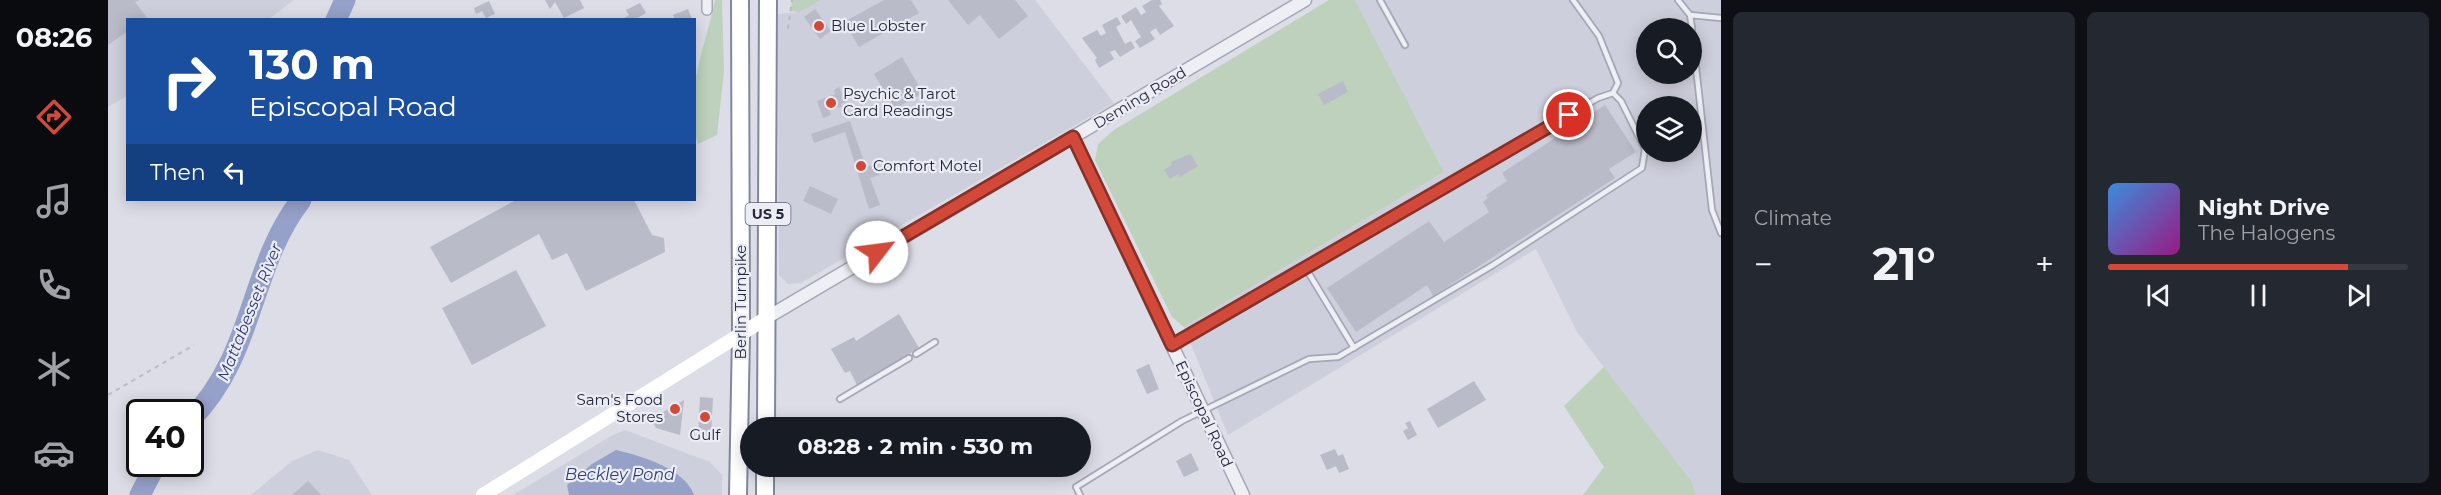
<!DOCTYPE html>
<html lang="en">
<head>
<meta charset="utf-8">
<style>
  :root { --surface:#171b24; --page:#242831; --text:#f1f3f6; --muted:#9ea1a6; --line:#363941; --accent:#d2493a }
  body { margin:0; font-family:Montserrat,sans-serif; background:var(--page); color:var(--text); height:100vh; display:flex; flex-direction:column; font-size:22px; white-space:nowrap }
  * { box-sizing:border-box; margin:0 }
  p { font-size:20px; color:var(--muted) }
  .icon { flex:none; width:33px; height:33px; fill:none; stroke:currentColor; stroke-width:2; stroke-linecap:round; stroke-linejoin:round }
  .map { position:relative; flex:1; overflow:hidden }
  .drawer { display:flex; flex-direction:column; gap:12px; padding:12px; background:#0d0f14; width:720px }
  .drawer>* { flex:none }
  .top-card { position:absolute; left:18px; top:18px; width:570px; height:183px; border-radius:0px; box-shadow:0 3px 15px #0003; background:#1a4fa0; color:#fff; overflow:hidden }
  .buttons { position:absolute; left:1528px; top:18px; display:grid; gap:12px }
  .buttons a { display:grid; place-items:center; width:66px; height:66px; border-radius:50%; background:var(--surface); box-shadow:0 3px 15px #0003; font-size:30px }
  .speed { position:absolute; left:18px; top:399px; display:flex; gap:12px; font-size:30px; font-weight:700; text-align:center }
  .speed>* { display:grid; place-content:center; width:78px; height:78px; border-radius:50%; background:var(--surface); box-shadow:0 3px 15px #0003; line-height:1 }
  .speed .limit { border:3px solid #111; border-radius:9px; background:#fff; color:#111 }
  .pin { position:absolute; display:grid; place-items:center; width:51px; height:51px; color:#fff; margin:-26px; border:3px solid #fff; border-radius:50%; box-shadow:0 2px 6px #0007 }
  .me { position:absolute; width:66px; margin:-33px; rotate:60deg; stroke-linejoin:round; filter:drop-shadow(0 0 4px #0008) }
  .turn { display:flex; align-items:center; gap:21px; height:126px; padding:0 24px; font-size:27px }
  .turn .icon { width:78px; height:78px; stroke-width:2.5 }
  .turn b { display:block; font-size:42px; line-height:51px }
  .then { display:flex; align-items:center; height:57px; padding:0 24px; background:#0003; gap:12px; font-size:22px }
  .big { font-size:45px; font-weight:700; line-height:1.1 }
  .drawer .widget { flex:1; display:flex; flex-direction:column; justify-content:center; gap:9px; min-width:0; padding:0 21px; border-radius:9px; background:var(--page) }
  .song { display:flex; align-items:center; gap:18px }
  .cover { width:72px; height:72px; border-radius:9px; background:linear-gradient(135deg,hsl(210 70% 55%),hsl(310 70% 35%)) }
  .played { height:6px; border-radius:3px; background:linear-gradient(90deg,var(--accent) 80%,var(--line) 80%) }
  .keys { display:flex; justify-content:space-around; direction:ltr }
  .heat { display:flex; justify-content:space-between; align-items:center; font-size:33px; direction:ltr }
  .drawer .tiles { flex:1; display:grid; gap:12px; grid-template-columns:repeat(2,1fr) }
  .trip { position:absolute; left:632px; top:417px; width:351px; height:60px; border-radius:30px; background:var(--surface); box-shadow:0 3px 15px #0003; font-weight:700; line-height:60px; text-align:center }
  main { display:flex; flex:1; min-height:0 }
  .tab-bar { display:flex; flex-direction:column; width:108px; justify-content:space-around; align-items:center; background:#090b0e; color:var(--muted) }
  .tab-bar .icon { width:42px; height:42px }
  .tab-bar .active { color:var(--accent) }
  .tab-bar b { font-size:27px; color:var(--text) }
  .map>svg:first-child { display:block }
  .built { fill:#cecfdc; fill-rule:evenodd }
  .green { fill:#bdd1bc }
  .water { fill:#95a1c9 }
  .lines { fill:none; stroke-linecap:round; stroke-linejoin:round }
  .river { stroke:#95a1c9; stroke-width:21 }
  .building { fill:#b9bbc9 }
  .service-casing { stroke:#a5a7b4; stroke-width:8 }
  .minor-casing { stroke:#a5a7b4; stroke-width:12 }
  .tertiary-casing { stroke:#a5a7b4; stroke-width:15 }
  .trunk-casing { stroke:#83879e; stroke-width:20 }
  .path { stroke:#babbc5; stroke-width:2; stroke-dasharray:4.5 4.5; stroke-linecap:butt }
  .service { stroke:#eeeff5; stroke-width:4.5 }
  .minor { stroke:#eeeff5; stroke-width:9 }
  .tertiary { stroke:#eeeff5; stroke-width:12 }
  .secondary { stroke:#fff; stroke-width:14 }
  .trunk { stroke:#fff; stroke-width:16 }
  .route-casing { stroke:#882f26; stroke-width:15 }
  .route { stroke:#d2493a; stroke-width:10 }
  .poi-dot { fill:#d2493a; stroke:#ebecf4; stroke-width:2 }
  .labels { text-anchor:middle; stroke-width:4.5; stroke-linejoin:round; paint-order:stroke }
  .shield { fill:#ebecf4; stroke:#606374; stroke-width:1.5 }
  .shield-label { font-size:14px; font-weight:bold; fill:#25283d }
  .poi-label { font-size:15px; fill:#25283d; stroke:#ebecf4; text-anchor:start }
  .street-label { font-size:15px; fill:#25283d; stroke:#ebecf4 }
  .water-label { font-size:16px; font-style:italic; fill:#2e3c72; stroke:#ebecf4 }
</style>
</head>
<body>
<main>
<nav class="tab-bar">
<b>08:26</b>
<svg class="icon active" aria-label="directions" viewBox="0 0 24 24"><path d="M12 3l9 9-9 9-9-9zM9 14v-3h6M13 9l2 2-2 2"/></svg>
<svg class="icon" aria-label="music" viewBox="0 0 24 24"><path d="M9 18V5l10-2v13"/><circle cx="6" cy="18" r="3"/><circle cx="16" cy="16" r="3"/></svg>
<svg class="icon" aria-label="phone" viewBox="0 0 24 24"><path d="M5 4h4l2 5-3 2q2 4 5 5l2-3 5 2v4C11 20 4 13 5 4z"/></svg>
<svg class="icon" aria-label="climate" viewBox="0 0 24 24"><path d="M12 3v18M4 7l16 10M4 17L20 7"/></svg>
<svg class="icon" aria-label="car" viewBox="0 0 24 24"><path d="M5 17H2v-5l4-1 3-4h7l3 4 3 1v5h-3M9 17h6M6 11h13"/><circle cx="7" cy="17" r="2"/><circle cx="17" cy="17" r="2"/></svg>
</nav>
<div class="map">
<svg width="1613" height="495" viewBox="0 0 1613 495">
  <rect width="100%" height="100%" fill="#dcdde7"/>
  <path class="built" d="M0,0H186L161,19L20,20L19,96L0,107Z
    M713,0H927L1006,103L693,283L680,284L671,275L670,14L692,12Z
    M1247,0H1613V495H1588L1584,482L1469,332L1428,249L1120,435L1076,327L1336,172ZM1539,28H1584V74H1539ZM1539,106H1584V152H1539Z
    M517,430L602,462L614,475V495H405L503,436Z
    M210,450L241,460L264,495H143L184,461Z"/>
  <path class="green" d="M607,0H614L616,71L609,135L590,144C574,97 598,46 607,0Z
    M684,0H713L692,12L683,11Z
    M1221,0H1247L1336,172L1076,327L1064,317L987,160L990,144L1006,130Z
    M1496,367L1584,482L1588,495H1475L1496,467L1456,406Z"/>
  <path class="water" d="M508,450C533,456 576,468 586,495H461L459,485L484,464Z"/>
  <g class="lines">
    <path class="river" d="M228,20L237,0
      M82,420C147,355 141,267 193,200
      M32,495L48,464"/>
  </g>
  <path class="building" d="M0,0H31L27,2L39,18L20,20V31L0,45Z
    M437,0H472L476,8L456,18L447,2L442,9Z
    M776,0H803L811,13L751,47L736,22Z
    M840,0H907L920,16L891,39L872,15L860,25Z
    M1044,0H1052L1054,4L1051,6L1066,26L1052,35L1048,28L1042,32L1047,39L1032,48L1027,41L1033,37L1023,20L1018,24L1013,16L1028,7L1033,15L1038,12L1034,6Z
    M381,1L387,14L378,18L374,11L368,14L366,8Z
    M532,3L538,13L526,20H513L521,15L518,10Z
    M580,9L584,19L567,20L565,15Z
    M707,9L723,31L712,39L696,17Z
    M1009,17L1013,24L1008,27L1017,44L1023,41L1027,48L1012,57L1007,50L1002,52L1006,59L991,68L987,60L989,58L974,38L989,30L993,36L998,33L994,25Z
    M794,57L815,93L787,109L766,74Z
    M1235,81L1240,92L1216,105L1210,94Z
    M731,87L739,102L733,104L734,107L721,109L723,115L715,118L709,101L727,94L726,90Z
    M1497,105L1528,152L1501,169L1507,178L1325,296L1319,285L1248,332L1219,288L1321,221L1336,242L1381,212L1375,202L1380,198L1378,195L1399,181L1394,173Z
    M742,121L758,167L768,164L772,175L762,178L772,205L761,209L737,132L706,143L703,134Z
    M1082,154L1090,166L1072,177L1070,174L1062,179L1056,170L1064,165L1063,162Z
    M702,186L730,199L723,214L695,201Z
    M408,200H526L544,235L556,238L557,252L478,291L459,253L444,260L431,234L343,283L322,247Z
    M408,270L438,326L364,365L334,308Z
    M791,314L811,348L749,385L742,371L737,373L723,349L746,337L748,341Z
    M1041,364L1051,389L1039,394L1028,370Z
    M1366,381L1378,400L1330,428L1319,409Z
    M592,397L605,398L603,437H590Z
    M576,400L572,435L548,428L543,419Z
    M1302,421L1309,435L1300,440L1295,431L1300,428L1297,423Z
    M1227,449L1230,456L1235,454L1241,469L1231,473L1228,466L1219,470L1212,455Z
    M1083,453L1091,470L1076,477L1068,461Z
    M200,481L213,495H184Z"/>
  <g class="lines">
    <defs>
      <path id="service" d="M1272,0L1297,45
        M1465,0L1491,36L1510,83L1505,93
        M1570,0L1582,15L1584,28
        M1582,15L1613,18
        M1584,32L1604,210L1613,233
        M1197,267L1246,348
        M808,354L827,342
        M732,399L801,358
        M972,495L968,487L1074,421L1201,359L1230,357L1385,265L1534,168L1537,149L1513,101L1505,93L1490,98L1066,343"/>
      <path id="minor" d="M599,0V10"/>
      <path id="tertiary" d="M965,137L1135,495
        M660,317L1197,0"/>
      <path id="trunk" d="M658,428L660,0
        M630,495L633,333L632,0
        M657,495V466"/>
    </defs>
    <use href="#service" class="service-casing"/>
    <use href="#minor" class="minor-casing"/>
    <use href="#tertiary" class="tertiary-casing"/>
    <use href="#trunk" class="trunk-casing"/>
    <path class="path" d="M680,29L684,0
      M0,395L86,345"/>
    <use href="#service" class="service"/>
    <use href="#minor" class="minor"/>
    <use href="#tertiary" class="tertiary"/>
    <path class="secondary" d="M375,495L660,317"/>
    <use href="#trunk" class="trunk"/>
  </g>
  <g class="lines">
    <defs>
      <path id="route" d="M769,252L965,137L1064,345L1461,115"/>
    </defs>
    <use href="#route" class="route-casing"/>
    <use href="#route" class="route"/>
  </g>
  <g class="poi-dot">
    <circle cx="711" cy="26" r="6"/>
    <circle cx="723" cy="103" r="6"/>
    <circle cx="753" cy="166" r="6"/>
    <circle cx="567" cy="409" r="6"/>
    <circle cx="597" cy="417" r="6"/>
  </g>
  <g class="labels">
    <rect class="shield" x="637.5" y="203" width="45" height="22" rx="4.5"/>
    <g class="shield-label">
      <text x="660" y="219">US 5</text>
    </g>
    <g class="poi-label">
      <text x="723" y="31">Blue Lobster</text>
      <text x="735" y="99">Psychic &amp; Tarot<tspan x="735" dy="17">Card Readings</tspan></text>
      <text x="765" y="171">Comfort Motel</text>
      <text x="555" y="405" text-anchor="end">Sam's Food<tspan x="555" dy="17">Stores</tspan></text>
      <text x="597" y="440" text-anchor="middle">Gulf</text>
    </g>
    <g class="street-label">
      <text transform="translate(1032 98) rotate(-31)" y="5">Deming Road</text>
      <text transform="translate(633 302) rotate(-90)" y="5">Berlin Turnpike</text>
      <text transform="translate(1096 414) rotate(65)" y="5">Episcopal Road</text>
    </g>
    <g class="water-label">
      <text transform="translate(141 312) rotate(-68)" y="6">Mattabesset River</text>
      <text x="512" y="480">Beckley Pond</text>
    </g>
  </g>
</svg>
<div class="buttons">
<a><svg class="icon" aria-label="search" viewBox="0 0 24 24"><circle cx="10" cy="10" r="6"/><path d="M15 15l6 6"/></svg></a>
<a><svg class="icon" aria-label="layers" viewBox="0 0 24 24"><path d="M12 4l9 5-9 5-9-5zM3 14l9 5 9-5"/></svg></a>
</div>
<div class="speed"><div class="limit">40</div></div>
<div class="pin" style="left:1461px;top:115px;background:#d93025"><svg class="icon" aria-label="arrive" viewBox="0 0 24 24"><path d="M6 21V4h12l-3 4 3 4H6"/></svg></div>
<svg class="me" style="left:769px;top:252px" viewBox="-20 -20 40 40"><circle r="19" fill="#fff"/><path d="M0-13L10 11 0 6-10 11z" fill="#d2493a"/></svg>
<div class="trip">08:28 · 2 min · 530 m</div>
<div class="top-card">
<div class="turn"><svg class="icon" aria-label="right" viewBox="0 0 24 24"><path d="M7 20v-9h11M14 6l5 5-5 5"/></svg><div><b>130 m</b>Episcopal Road</div></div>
<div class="then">Then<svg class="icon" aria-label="left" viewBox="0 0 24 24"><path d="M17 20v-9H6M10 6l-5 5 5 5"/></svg></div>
</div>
</div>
<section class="drawer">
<div class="tiles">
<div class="widget"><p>Climate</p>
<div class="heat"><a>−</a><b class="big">21°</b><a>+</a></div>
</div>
<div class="widget">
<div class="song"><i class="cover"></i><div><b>Night Drive</b><p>The Halogens</p></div></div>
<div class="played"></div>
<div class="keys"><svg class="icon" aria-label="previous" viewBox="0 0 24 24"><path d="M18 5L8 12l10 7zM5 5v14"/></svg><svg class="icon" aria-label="pause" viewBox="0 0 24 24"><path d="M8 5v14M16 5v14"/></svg><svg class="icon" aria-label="next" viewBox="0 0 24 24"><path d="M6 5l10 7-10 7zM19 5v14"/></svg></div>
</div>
</div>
</section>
</main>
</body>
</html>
